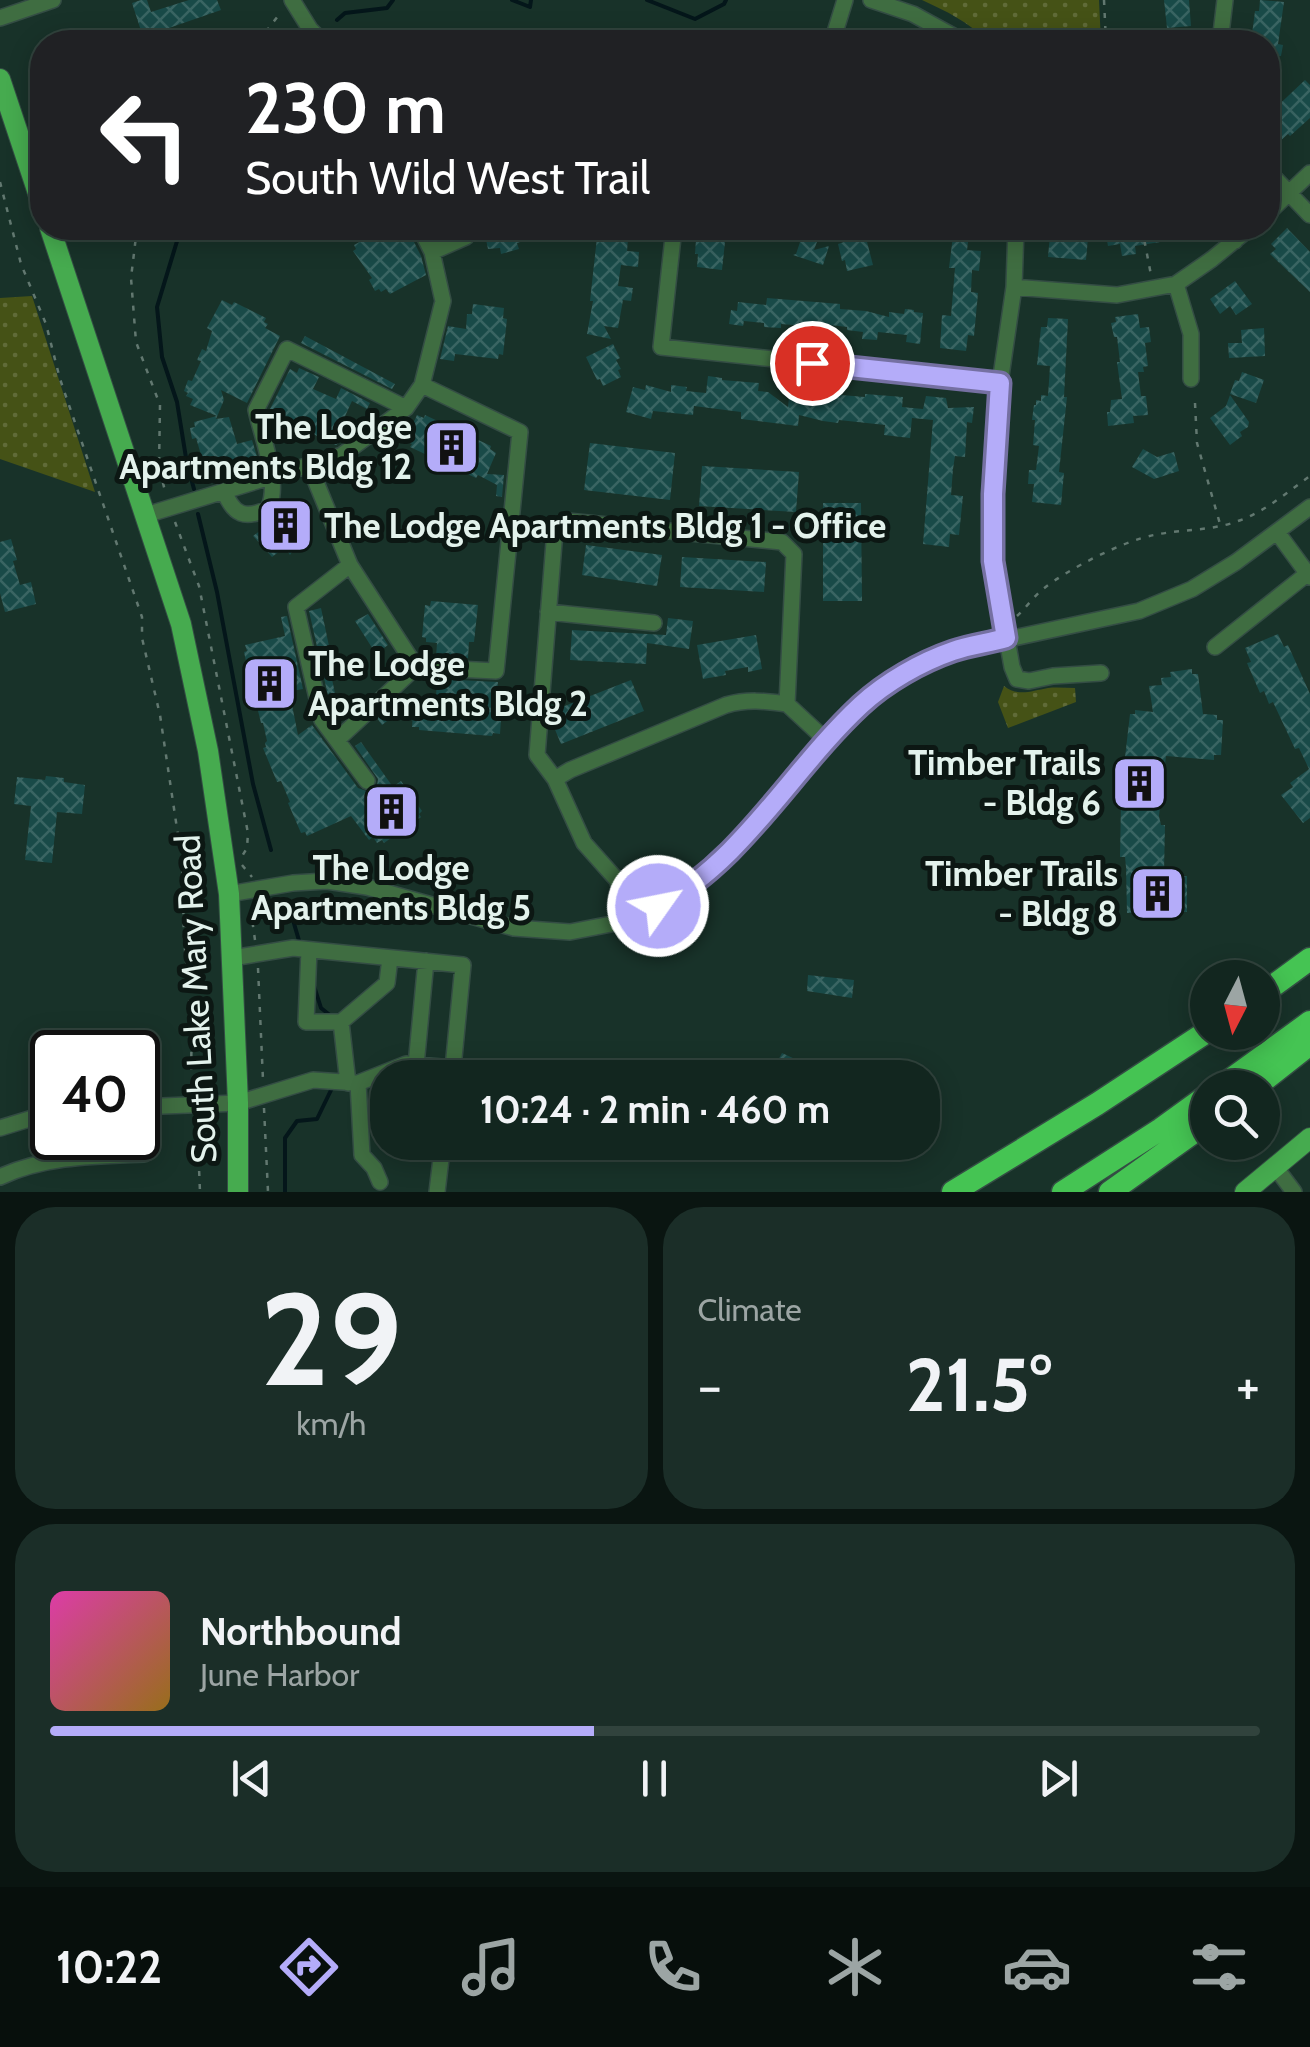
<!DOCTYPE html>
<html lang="en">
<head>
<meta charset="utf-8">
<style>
  :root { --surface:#12261f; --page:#1b2e28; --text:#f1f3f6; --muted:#9ca5a4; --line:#31433d; --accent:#b4acf9 }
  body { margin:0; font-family:Cabin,sans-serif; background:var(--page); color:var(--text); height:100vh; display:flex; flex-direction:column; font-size:38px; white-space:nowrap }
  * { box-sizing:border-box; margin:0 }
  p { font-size:32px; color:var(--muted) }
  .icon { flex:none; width:55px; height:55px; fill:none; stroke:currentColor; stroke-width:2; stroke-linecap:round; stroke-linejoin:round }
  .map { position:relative; height:1192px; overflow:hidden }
  .side { display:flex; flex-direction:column; gap:15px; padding:15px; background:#0a1511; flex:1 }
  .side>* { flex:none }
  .guide { position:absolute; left:30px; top:30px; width:1250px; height:210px; border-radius:40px; box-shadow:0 5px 25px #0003,0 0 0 2px var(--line); background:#202124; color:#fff; overflow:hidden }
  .needle { width:65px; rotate:186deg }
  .controls { position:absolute; left:1190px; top:960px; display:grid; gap:20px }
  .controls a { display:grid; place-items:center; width:90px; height:90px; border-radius:50%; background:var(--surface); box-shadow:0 5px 25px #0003,0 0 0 2px var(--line); font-size:50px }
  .speed { position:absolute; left:30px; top:1030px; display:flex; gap:20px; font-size:50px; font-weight:700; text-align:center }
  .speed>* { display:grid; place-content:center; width:130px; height:130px; border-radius:50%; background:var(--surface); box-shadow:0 5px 25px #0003,0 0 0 2px var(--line); line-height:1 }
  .speed .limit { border:5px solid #111; border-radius:15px; background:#fff; color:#111 }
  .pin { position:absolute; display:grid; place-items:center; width:85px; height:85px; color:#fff; margin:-42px; border:5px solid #fff; border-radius:50%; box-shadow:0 2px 10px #0007 }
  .me { position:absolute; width:110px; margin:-55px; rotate:57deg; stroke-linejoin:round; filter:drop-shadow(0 0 8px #0008) }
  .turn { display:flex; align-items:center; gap:35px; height:210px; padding:0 50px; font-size:45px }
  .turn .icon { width:130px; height:130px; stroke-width:2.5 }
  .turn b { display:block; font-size:70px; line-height:85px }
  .big { font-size:75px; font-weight:700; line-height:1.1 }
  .side .widget { flex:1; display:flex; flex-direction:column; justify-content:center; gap:15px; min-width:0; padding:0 35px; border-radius:40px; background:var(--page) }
  .side .dial { align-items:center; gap:0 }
  .dial b { font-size:130px; line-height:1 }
  .song { display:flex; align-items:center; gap:30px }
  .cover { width:120px; height:120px; border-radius:15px; background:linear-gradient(135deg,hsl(320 70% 55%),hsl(40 70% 35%)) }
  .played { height:10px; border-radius:5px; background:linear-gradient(90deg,var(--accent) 45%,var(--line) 45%) }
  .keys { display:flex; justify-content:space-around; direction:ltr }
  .heat { display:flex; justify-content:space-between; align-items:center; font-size:55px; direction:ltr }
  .side .tiles { flex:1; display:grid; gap:15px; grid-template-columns:1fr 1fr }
  .widget:last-child { grid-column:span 2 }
  .trip { position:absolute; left:370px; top:1060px; width:570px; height:100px; border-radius:40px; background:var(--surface); box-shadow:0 5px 25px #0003,0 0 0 2px var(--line); font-weight:700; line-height:100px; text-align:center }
  .tabs { display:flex; height:160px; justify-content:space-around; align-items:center; background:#070f0c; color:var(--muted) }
  .tabs .icon { width:70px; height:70px }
  .tabs .selected { color:var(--accent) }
  .tabs b { font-size:45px; color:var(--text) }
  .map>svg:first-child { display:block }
  .grass { fill:url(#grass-dots) }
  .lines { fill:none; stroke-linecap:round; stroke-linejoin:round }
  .stream { stroke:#04161a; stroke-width:4 }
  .building { fill:url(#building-cross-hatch) }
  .minor-casing { stroke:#344d44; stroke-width:18 }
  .major-casing { stroke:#344d44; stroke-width:22 }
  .highway-casing { stroke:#344d44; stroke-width:25 }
  .path { stroke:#627870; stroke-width:2.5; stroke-dasharray:5 8; stroke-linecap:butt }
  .minor { stroke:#3f6d41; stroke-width:15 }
  .major { stroke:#46ab4f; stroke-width:20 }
  .highway { stroke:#45c453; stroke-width:22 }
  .route-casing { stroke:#7570a2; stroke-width:25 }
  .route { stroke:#b4acf9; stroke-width:18 }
  .labels { text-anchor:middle; stroke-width:10; stroke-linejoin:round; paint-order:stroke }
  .poi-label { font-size:35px; font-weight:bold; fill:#e3f2ec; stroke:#0c1713; text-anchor:end }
  .street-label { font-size:35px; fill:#e3f2ec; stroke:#0c1713 }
</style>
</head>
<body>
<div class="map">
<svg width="1310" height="1192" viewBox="0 0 1310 1192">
  <defs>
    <pattern id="grass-dots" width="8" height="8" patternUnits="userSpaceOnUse" patternTransform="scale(2.5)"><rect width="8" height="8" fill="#455216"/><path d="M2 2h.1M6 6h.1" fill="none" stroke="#606b38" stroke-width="1.8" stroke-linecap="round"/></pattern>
    <pattern id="building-cross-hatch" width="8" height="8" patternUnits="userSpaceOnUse" patternTransform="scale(2.5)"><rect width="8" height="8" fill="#194a48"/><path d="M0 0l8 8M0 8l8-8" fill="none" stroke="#3a6563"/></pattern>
  </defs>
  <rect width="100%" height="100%" fill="#183229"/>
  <path class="grass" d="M922,0H1099L1101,42H988C969,22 946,11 922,0Z
    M32,296L95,492L0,459V298Z
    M1004,686C1018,697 1031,691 1048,688C1056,687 1066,688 1075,688L1076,702L1008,728L998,702Z"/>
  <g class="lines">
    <path class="stream" d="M512,0L530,7L531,0
      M647,0L695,19L724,4L726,0
      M337,20L345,13L387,8L393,0
      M181,228L157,307L162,357L177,402L187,464L194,489
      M198,514L217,592L253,784L271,850
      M293,920L300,944
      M314,986L321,1008L331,1016
      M285,1192V1138L297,1121L317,1119L333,1086"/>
  </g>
  <path class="building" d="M141,0H147L151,12L189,0H217L221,10L143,37L132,3Z
    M1164,0H1189L1191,26L1167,28Z
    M1260,0L1284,2L1278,44L1283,45L1281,56H1278L1274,86L1268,85V42H1251L1255,11H1259Z
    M1305,80L1310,85V118L1290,136L1288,134L1278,143L1268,132V115Z
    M385,228H407L421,256L426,275L390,294L386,289L381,292L379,289L375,291L369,280L372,278L353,251L356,249L354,245Z
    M487,228H524L527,236L523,237L524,241L517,243L519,249L501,254L500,248L488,249L485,235L489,234Z
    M598,228H629L627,251L639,252L638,267L621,265L618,286L633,288L631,301L623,300L618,328L604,326L611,339L587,334L593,301H590Z
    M761,228H811L821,231L814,250L829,246L823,265L793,255L796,254L800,242L761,230Z
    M954,228H970L967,250L981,251L979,271L972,270L971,292L978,293L974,336L968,335L966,351L940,348L942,315L951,316L955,268H949Z
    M1120,228H1191L1192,233L1172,236L1173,240L1135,246L1136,254L1122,256L1120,244L1108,246L1105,230Z
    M1287,228L1310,252V292L1270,254L1276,249L1271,244Z
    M865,234L873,265L847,271L845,260L842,261L838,244L847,241V238Z
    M1050,235L1088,238L1086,260L1048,257Z
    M696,239L725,242L722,270L697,267L698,254H695Z
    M1235,281L1252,304L1236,315L1230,306L1220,314L1210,299Z
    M767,298L840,304V309L866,311L889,317V312L904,314L905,309L914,310V312L923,313L920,344L906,342L907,335L878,332L877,340L862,339L863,332L847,330V327L821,324L820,333L805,332V326L781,324V328L764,327V323L744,321L743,326L729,324L731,310L737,311L738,302L766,305Z
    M222,300L232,305L234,302L266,318L264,322L268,324L265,328L280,336L247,403L221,390L224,400L216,419L229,417L237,444L252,440L258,460L230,469L232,475L215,479L214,473L206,475L205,471H201L198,459L202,458L196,438L192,439L190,428L195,427L194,422L217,416L190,405L193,399L186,396L188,393L184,391L188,380L192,381L201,361L197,360L202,349L206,351L212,331L207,328Z
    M473,304L504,308L503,318L507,319L503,355L499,354L498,359L455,354L454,361L440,359L448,326L466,329L467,314H472Z
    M1138,314L1140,328L1149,327L1151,342L1145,343L1148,366L1143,367L1144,372H1138L1141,396H1146L1148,415L1133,416L1134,423L1108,426L1107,412H1110L1111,400L1122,399L1117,362H1120L1117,337H1114L1111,323L1116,322L1115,317Z
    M1048,318L1068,319L1064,397H1067L1059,472L1064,473L1061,505L1032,502L1034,484H1028L1029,470H1036L1039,446L1033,445L1035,420H1032L1034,405H1036V400L1041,401V395L1048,396L1050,366L1037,365L1041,327H1047Z
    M1264,328L1265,356L1229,358L1228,343H1242L1241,330Z
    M305,336L395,384L392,389L301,343Z
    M613,344L620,358L616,360L621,369L618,370L621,377L603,386L600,379L597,380L586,357Z
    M299,368L319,377L313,389L336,399L341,388L370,403L367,409L352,401L334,440L363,425L336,445L311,433L313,429L294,420L292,424L268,413L290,369L297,373Z
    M1242,372L1264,380L1256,403L1230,394L1235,380L1239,381Z
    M708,376L722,378V380L759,383L758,391L768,392L788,407L789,397L825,398L826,390L842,391L841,395L865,397V394L903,397L902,407L923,409L926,396L946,398L948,408L974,407L972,423L967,422L965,457L955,456L953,469L951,495L963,496L959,535L950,534L949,547L923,544L933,420L912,418L910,438L884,435L885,425L839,420L838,423L823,421L799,415L798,426L741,419V412L694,406L693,415L653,411L651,419L626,412L633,387L645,390L646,385L671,392V385L687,387L686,391L706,393Z
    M1230,395L1249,422L1248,427L1240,432L1242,436L1230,445L1210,418L1226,406Z
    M417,415L424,418L425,415L491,446L490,449L496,453L487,474L504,475L502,497L496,496L497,485L478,475L476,478L410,447L412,444L405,441Z
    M590,443L675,453L670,500L584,490Z
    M1143,449L1157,457L1174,452L1179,471L1154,479L1132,467Z
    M702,466L799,472L796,512L699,506Z
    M823,503H861L862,601H823Z
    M295,505L311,525L297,535L296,545L290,555L285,547L272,557L253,536L261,530L259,527L276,517L283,508L286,512Z
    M11,539L17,560L13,561L20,585L31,582L36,604L5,612L0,593V542Z
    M586,545L662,555L657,586L582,575Z
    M682,557L766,562L764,592L680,587Z
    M431,601L478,605L474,642H469L468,658L436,657L437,643L426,642V638L422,637L425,605L430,606Z
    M321,608L329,646L325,647L338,707L331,709L309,611Z
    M368,614L388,645L376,654L355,621Z
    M287,616L303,689L292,691L295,704L292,705L298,735L312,725L358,788L369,792L377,786L378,779L355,746L361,742L393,787L401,781L422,811L419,814L421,817L384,843L382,840L377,843L373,837L369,840L351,816L307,836L305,832L301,833L288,803L290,802L281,781L277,782L263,748L266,747L265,743L267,741L263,723H261L248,670L244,652L247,651L245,645L285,636L281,617Z
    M668,618L693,621L689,649L647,643L646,664L570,660L572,630L666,635Z
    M1278,634L1284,647L1288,645L1310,694V818L1303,823L1281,795L1293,787L1290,783L1309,769L1299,748L1295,749L1273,702L1269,704L1264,691L1260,693L1247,663L1251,662L1245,648Z
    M756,635L762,669L748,672V667L725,671L726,675L703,679L697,645Z
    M1192,669V674H1198L1203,714L1217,715V720H1223L1221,755H1214V760L1166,756L1159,816L1161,825H1165L1164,872H1173V876H1187V912H1174V916L1140,917V913H1127L1126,867L1125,857H1120L1121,797L1116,796L1120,765L1124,766L1130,714H1135V710L1153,712L1149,686L1162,685L1161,678L1171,677L1170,672Z
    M437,679L498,682L496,705H502L500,734L493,733L492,736L419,730V727H412L414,700L382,725L377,718L401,697L422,699V696L436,697Z
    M631,680L644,711L561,744L551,720L552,711Z
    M46,776L64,778V782L85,785L82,814L57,812L52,863L25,860L31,806L14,804L17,777L45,780Z
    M808,975L854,980L852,998L807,991Z
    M782,1053L795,1059L819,1078H782L772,1072Z"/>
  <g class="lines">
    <defs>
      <path id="minor" d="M292,0L310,29L323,42
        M871,0L913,14L955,37L959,42
        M0,18L53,0
        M832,42L845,0
        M1220,42L1225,0
        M1268,171L1310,215
        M1268,213L1310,173
        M674,228L661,347L1000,383
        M1016,228L1014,287L1000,383L993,495V561L1012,667L1017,679L1029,681L1053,676L1101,673
        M1219,228L1235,241
        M432,252L466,237L461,228
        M1176,284L1191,334V379
        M1014,287L1117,295L1176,284L1212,259L1250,228
        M309,465L350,565L416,667L496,671L520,432L422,385
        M224,491C234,516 245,519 268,509C281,484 262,437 256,410L287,349L406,408
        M146,515L342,455L406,408L422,385L443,301L432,252L420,228
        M1277,532L1310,577
        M350,565L296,607L322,720L367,781
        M548,612L654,623
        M1215,647L1307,574
        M787,704L828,742
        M337,740L416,667
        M555,779L570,770L726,705C747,699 765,701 787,704L794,554L782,542L567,521L555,530L537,755L555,779L584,843L617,880L630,920
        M229,894L293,883L327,881L367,887L514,928L570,932L632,920L684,892L730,852L861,704L906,672L953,651L1139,611L1192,589L1236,562L1310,507
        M309,950L306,1022H341L387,983L390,958
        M341,1022L348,1083
        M416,1065L426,961
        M358,1083L362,1155L374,1168L380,1182
        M138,1107L238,1103L313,1080L358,1083L406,1064L453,1068L463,965L293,948L232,958
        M0,1128L52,1112
        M1276,1168L1294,1192
        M0,1177C45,1156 95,1156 144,1154V1106
        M437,1192L443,1142"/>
      <path id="major" d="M0,79L42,205
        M50,228L181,624L208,751L229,894L238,1103V1192
        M1245,1192L1310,1138"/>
      <path id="highway" d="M1262,994L1310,959
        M1219,1088L1310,1022
        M1254,1088L1310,1044
        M953,1192L1097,1104L1208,1031
        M1063,1192L1161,1129L1208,1095
        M1110,1192L1208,1122"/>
    </defs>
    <use href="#minor" class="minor-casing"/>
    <use href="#major" class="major-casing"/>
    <use href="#highway" class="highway-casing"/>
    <path class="path" d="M1104,0L1106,42
      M258,42L281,12
      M0,182L21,264L46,324L60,379L142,617V638L160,715L182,862L184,938L192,1028L191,1068L195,1086L207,1083V1092
      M137,228L131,278L136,342L160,405L159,467L166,495
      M1142,228L1151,275
      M1195,403L1197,443L1220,524
      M175,522L199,586L248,833L247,848L241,858
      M1017,616C1026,608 1033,597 1043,589C1068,569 1123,541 1154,535C1182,529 1212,531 1238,521C1265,512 1287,492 1310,476
      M242,865L252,877
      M255,940L252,919L259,908L258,905
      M258,968L263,1080
      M264,1108L268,1192
      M197,1119L200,1192"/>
    <use href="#minor" class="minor"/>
    <use href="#major" class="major"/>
    <use href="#highway" class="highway"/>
  </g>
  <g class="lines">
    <defs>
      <path id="route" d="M658,906C744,860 791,770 861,705C886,682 921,662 953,651C970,645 989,643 1006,638L993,561V494L1000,383L812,363"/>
    </defs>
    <use href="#route" class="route-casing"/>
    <use href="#route" class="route"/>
  </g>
  <defs>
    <symbol id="building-square" viewBox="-11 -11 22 22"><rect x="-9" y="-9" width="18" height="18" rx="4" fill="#b4acf9" stroke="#0c1713"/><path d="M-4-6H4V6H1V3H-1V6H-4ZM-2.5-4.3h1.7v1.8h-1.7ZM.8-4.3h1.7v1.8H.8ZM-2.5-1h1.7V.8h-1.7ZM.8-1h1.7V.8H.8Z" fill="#111"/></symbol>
  </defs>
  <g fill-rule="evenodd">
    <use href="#building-square" x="420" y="416" width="63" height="63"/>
    <use href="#building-square" x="254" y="494" width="63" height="63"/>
    <use href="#building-square" x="238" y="652" width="63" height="63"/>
    <use href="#building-square" x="1108" y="752" width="63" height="63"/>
    <use href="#building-square" x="360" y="780" width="63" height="63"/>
    <use href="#building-square" x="1126" y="862" width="63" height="63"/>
  </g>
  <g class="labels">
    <g class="poi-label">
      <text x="412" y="439">The Lodge<tspan x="412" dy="40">Apartments Bldg 12</tspan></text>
      <text x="324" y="538" text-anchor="start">The Lodge Apartments Bldg 1 - Office</text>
      <text x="308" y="676" text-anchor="start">The Lodge<tspan x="308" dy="40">Apartments Bldg 2</tspan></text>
      <text x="1101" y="775">Timber Trails<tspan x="1101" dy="40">- Bldg 6</tspan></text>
      <text x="391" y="880" text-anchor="middle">The Lodge<tspan x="391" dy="40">Apartments Bldg 5</tspan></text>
      <text x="1118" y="886">Timber Trails<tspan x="1118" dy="40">- Bldg 8</tspan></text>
    </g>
    <g class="street-label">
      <text transform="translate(196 999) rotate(-93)" y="12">South Lake Mary Road</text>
    </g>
  </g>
</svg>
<div class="controls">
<a><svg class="needle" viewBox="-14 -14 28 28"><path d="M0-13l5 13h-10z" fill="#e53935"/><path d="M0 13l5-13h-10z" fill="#9ca5a4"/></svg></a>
<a><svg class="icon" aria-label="search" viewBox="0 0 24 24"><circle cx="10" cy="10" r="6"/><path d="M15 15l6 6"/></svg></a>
</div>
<div class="speed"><div class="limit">40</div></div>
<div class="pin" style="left:812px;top:363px;background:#d93025"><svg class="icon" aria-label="arrive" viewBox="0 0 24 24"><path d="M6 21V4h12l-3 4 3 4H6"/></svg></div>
<svg class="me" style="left:658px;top:906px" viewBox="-20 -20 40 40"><circle r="17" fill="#b4acf9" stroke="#fff" stroke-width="3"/><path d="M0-11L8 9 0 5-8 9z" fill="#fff"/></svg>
<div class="trip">10:24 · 2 min · 460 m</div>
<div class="guide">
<div class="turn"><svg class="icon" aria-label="left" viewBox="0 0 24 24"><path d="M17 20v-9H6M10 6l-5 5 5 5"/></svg><div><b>230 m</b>South Wild West Trail</div></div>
</div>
</div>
<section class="side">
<div class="tiles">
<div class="widget dial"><b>29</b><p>km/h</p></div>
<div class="widget"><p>Climate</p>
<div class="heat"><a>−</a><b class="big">21.5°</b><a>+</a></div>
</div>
<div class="widget">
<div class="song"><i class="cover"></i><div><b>Northbound</b><p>June Harbor</p></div></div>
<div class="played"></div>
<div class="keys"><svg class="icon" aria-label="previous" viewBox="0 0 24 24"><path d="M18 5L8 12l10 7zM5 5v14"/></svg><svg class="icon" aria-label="pause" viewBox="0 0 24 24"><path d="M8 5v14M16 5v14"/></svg><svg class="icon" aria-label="next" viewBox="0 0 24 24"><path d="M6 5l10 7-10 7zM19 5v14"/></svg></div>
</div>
</div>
</section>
<nav class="tabs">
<b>10:22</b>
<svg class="icon selected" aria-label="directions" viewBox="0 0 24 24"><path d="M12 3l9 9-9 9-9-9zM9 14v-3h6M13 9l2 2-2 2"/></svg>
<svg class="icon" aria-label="music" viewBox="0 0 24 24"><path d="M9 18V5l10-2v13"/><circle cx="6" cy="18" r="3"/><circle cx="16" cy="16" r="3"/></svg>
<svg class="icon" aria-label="phone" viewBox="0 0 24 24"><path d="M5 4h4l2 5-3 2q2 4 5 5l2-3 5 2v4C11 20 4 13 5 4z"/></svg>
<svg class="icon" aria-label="climate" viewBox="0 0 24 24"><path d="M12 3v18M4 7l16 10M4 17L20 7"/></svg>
<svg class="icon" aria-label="car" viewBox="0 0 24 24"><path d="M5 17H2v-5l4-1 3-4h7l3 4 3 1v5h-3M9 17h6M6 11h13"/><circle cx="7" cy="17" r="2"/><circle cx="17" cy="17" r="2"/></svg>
<svg class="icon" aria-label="filters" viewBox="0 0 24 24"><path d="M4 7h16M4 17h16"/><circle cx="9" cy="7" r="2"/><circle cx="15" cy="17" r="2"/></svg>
</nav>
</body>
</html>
